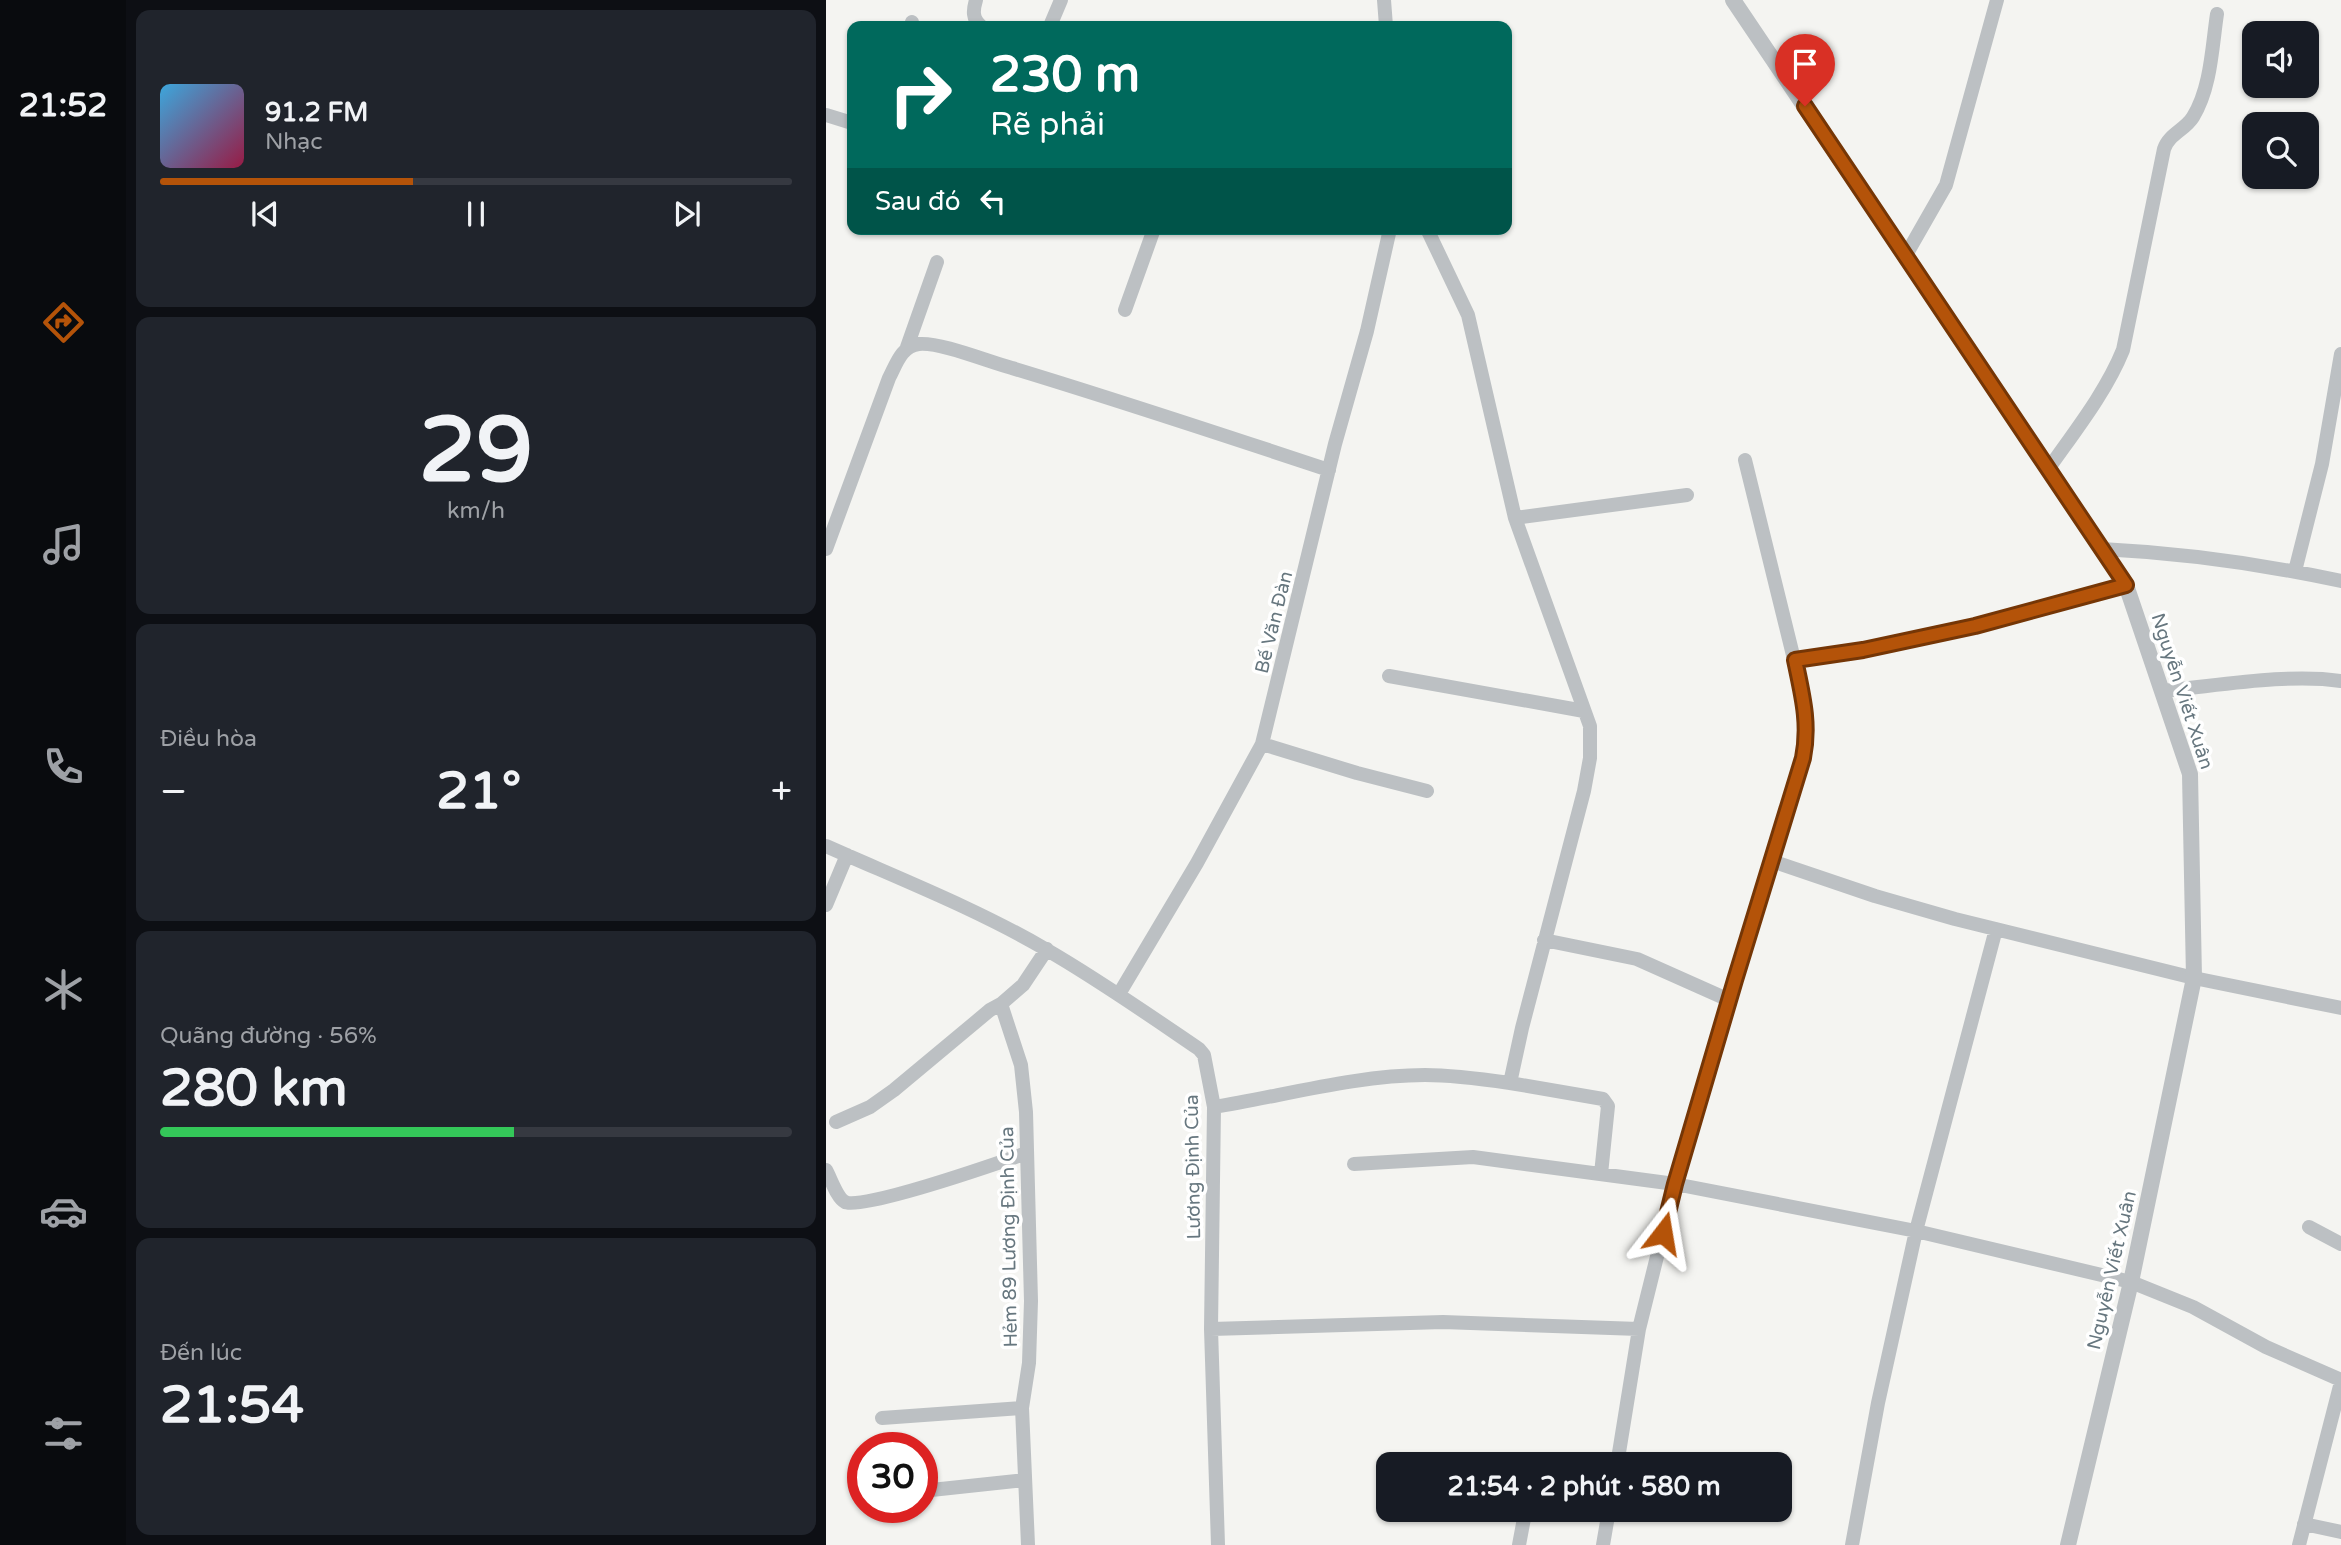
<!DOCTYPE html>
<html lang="vi">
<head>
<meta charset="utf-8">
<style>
  :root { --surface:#171b24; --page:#20242c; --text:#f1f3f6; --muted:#9ea1a6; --line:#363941; --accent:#b45309 }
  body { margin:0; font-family:"Varela Round",sans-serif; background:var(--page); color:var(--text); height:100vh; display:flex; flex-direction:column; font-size:26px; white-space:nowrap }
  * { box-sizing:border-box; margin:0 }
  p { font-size:23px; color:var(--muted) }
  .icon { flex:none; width:38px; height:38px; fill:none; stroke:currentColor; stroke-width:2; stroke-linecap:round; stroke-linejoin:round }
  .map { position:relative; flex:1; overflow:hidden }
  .drawer { display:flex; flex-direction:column; gap:10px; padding:10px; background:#0d0f14; width:700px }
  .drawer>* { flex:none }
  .hud { position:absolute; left:21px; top:21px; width:665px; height:214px; border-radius:14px; box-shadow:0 2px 5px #0004; background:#00695c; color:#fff; overflow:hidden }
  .buttons { position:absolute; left:1416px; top:21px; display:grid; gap:14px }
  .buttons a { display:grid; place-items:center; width:77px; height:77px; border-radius:14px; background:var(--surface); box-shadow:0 2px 5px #0004; font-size:35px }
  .speed { position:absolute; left:21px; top:1432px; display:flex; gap:14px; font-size:35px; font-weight:700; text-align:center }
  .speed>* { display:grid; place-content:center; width:91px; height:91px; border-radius:50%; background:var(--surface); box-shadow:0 2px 5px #0004; line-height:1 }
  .speed .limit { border:10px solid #d22; background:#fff; color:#111 }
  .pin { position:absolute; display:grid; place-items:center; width:60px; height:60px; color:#fff; margin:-72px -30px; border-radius:50% 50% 50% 0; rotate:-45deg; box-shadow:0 0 7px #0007 }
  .pin .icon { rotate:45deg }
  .me { position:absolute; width:77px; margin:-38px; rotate:14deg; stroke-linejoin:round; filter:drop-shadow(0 0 5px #0008) }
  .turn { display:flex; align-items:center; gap:24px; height:147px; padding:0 28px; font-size:32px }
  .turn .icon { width:91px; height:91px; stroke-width:2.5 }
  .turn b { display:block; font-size:49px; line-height:60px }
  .then { display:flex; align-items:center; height:66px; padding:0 28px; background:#0003; gap:14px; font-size:26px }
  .big { font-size:52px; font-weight:700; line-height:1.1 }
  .drawer .tile { flex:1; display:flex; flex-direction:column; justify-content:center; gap:10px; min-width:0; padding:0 24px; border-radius:14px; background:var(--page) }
  .drawer .dial { align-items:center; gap:0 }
  .dial b { font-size:91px; line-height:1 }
  .song { display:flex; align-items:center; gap:21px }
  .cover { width:84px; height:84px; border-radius:10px; background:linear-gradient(135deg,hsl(200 70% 55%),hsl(340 70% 35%)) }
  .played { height:7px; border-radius:4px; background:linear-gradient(90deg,var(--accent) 40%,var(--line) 40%) }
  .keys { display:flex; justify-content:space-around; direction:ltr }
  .heat { display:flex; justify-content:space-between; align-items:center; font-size:38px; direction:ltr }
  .charge { height:10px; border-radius:5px; background:linear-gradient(90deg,#34c759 56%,var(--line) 0) }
  .trip { position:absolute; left:550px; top:1452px; width:416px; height:70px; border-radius:14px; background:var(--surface); box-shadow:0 2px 5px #0004; font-weight:700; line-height:70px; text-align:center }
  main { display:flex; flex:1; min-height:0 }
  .dock { display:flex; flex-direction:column; width:126px; justify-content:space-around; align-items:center; background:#090b0e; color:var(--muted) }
  .dock .icon { width:49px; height:49px }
  .dock .current { color:var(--accent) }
  .dock b { font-size:32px; color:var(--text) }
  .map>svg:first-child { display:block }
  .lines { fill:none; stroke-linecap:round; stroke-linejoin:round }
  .service { stroke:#bcc0c3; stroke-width:7 }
  .minor { stroke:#bcc0c3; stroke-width:14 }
  .tertiary { stroke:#bcc0c3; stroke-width:16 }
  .route-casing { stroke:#753606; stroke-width:18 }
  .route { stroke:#b45309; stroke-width:12 }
  .labels { text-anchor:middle; stroke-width:7; stroke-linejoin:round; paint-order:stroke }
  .street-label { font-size:19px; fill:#67777f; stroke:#fff }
</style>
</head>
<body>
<main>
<nav class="dock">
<b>21:52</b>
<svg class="icon current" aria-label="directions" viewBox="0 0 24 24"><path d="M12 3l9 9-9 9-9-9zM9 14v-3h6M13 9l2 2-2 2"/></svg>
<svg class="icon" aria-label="music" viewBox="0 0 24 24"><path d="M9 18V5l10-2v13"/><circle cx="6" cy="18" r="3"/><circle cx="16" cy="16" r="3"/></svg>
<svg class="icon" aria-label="phone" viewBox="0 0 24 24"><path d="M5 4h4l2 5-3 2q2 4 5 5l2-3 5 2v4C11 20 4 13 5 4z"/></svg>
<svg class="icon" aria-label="climate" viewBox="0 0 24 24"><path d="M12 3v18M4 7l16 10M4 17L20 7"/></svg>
<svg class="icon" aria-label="car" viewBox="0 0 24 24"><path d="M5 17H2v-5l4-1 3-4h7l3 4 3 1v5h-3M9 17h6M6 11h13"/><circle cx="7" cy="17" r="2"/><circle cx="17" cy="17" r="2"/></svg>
<svg class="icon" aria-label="filters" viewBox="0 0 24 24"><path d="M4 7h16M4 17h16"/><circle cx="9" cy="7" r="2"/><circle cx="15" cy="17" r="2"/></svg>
</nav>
<section class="drawer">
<div class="tile">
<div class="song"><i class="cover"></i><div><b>91.2 FM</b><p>Nhạc</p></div></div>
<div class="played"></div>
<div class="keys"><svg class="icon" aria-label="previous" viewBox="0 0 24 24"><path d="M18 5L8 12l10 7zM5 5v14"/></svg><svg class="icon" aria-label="pause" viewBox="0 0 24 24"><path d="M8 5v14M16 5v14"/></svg><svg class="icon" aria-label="next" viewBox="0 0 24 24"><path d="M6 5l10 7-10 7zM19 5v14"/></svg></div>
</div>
<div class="tile dial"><b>29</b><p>km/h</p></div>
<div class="tile"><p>Điều hòa</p>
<div class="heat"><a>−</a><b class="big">21°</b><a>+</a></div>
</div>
<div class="tile"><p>Quãng đường · 56%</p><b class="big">280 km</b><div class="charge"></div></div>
<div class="tile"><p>Đến lúc</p><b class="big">21:54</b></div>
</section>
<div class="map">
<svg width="1515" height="1545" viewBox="0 0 1515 1545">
  <rect width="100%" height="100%" fill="#f4f4f1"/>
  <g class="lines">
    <path class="service" d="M969,660L1037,650L1149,626L1299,585"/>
    <path class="minor" d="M150,0C147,10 146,19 155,26
      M558,0L560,26
      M85,26L86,22
      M224,26L235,0
      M0,115L26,123
      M1080,255L1120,185L1171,0
      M299,310L328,229
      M81,347L111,262
      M1223,468C1249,431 1280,392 1297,350L1338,149C1343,134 1359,130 1367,117C1385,88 1386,47 1391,14
      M689,518L861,495
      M0,549L63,378C70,365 75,346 93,344C115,342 163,362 186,368C292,400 397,435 503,470
      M1276,549C1356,553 1436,564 1515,581
      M1469,571L1496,464L1515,354
      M563,676L758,711
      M1336,691C1391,686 1461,673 1515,681
      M436,744L531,773L601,791
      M0,846C74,879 151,909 221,950C273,980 323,1015 373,1049L378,1055L388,1107L385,1329L392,1545
      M946,861L1049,896L1129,919L1368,978L1515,1008
      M0,905L21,855
      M718,940L811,959L903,1000
      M293,994L371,863L436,744L509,444L541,331L564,229
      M684,1083L777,1099L782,1106L775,1174
      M388,1107C456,1096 531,1075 599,1075C628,1075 656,1079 684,1083L696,1028L758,791L764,758V726L689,518L642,315L601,229
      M10,1122L44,1107L68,1090L164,1010L175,1004
      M528,1164L647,1157L849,1184L1090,1231L1305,1282L1367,1307L1440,1347L1515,1380
      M0,1170C5,1179 11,1198 19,1202C36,1211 175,1162 201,1153
      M1483,1227L1515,1244
      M385,1329L617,1322L813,1329
      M56,1418L196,1408
      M791,1465L813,1329L849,1184L977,758L981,737L978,700L919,460
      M96,1491L199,1480
      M1478,1524L1515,1532
      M202,1545L196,1408L203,1363L205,1301L200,1112L195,1065L175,1004L197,985L221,949
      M693,1545L699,1513L702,1510
      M777,1545L783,1510
      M1026,1545L1052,1403L1090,1231L1170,929
      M1473,1545L1515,1382"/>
    <path class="tertiary" d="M907,0L1300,585L1364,774L1368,978L1305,1282L1242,1545"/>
  </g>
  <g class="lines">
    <defs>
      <path id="route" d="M837,1233L849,1184L909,980L977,758C984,723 976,694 969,660L1037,650L1149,626L1300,585L979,106"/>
    </defs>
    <use href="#route" class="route-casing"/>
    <use href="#route" class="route"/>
  </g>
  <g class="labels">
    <g class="street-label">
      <text transform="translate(447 622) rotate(-76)" y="7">Bế Văn Đàn</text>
      <text transform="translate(1357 691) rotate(72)" y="7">Nguyễn Viết Xuân</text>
      <text transform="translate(366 1167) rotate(-91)" y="7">Lương Định Của</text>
      <text transform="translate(182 1237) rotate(-91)" y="7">Hẻm 89 Lương Định Của</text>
      <text transform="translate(1285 1270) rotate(-77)" y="7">Nguyễn Viết Xuân</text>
    </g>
  </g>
</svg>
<div class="buttons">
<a><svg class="icon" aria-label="sound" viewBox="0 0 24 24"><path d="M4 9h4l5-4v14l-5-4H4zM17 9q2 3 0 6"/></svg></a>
<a><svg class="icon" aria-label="search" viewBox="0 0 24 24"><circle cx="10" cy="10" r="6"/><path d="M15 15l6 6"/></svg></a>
</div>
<div class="speed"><div class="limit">30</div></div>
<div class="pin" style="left:979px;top:106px;background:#d93025"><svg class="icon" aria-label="arrive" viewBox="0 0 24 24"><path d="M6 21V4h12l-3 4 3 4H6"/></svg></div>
<svg class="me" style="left:837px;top:1233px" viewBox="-20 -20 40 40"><path d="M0-17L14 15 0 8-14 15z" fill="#b45309" stroke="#fff" stroke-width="4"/></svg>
<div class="trip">21:54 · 2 phút · 580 m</div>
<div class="hud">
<div class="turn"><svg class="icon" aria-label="right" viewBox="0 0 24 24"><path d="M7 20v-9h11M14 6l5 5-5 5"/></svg><div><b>230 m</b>Rẽ phải</div></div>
<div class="then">Sau đó<svg class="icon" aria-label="left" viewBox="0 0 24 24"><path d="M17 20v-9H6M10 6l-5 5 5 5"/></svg></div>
</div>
</div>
</main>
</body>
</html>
